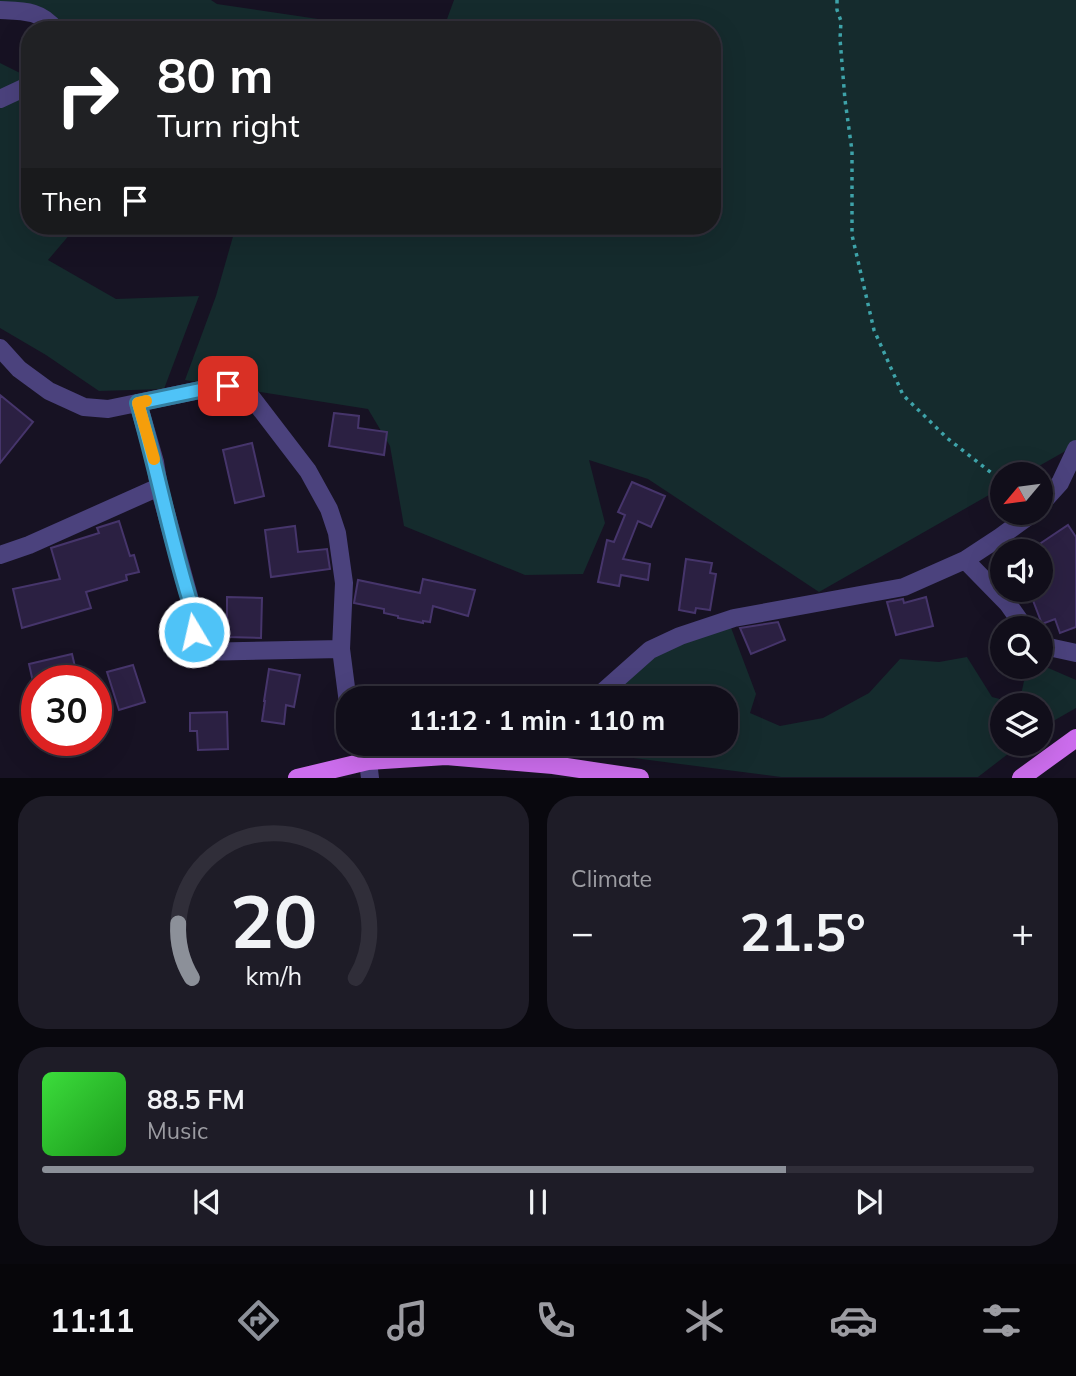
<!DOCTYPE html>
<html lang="en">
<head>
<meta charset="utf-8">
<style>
  :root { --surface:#110e1a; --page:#1e1c27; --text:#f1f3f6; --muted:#9c9ca2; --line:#302e39; --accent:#8c9099 }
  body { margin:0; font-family:Mulish,sans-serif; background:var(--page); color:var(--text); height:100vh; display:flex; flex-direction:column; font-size:26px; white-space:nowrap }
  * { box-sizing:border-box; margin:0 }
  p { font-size:23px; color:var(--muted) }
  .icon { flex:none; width:38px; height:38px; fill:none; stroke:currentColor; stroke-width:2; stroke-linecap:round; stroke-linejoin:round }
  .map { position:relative; height:778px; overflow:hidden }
  .details { display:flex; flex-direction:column; gap:18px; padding:18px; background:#09080e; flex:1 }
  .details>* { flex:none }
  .top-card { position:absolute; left:21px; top:21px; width:700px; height:214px; border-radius:28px; box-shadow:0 7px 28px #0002,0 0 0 2px var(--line); background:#202124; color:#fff; overflow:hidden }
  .needle { width:46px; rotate:241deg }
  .controls { position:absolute; left:990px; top:462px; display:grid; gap:14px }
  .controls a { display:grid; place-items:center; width:63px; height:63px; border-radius:50%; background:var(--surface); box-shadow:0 7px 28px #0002,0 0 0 2px var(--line); font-size:35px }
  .speed { position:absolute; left:21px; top:665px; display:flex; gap:14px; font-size:35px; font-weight:700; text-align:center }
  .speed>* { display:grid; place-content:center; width:91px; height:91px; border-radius:50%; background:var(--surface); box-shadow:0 7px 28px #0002,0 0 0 2px var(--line); line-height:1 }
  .speed .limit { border:10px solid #d22; background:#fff; color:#111 }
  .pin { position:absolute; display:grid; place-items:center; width:60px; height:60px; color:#fff; margin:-30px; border-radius:14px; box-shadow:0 4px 10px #0006 }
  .me { position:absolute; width:77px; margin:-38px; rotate:351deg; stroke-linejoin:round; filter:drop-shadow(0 0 5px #0008) }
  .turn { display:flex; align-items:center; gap:24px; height:147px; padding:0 21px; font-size:32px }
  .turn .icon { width:91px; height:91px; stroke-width:2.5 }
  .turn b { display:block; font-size:49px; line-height:60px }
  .then { display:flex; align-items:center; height:66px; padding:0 21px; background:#0003; gap:14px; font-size:26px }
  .big { font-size:52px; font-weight:700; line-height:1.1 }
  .details .card { flex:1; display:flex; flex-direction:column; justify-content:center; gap:10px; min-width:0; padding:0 24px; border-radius:28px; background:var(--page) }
  .details .dial { align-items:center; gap:0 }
  .dial svg { height:182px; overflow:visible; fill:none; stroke:var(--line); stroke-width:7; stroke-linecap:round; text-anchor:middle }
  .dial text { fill:var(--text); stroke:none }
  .song { display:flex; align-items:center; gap:21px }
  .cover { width:84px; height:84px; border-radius:10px; background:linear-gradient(135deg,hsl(120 70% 55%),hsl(120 70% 35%)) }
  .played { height:7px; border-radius:4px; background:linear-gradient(90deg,var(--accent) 75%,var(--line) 75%) }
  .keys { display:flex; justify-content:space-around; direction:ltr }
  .heat { display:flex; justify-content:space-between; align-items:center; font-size:38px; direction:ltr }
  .details .tiles { flex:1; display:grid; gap:18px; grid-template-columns:1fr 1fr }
  .card:last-child { grid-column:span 2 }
  .trip { position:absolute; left:336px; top:686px; width:402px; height:70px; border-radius:28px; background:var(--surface); box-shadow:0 7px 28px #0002,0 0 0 2px var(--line); font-weight:700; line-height:70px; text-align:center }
  .tab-bar { display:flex; height:112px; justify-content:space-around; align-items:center; background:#07060a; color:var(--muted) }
  .tab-bar .icon { width:49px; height:49px }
  .tab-bar .active { color:var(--accent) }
  .tab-bar b { font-size:32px; color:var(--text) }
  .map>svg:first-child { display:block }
  .green { fill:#152b2d }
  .building { fill:#2b2042; stroke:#46356b; stroke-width:2 }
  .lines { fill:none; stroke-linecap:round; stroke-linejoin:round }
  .path { stroke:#3ea3a9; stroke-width:3.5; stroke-dasharray:3.5 5; stroke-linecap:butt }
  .minor { stroke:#4b427d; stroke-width:18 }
  .major { stroke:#cc6ded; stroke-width:18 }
  .route-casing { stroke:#337fa1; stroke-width:18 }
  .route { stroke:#4fc3f7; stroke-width:12 }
  .slow { stroke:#f59e0b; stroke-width:12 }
</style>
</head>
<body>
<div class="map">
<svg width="1076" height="778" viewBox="0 0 1076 778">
  <rect width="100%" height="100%" fill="#171223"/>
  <path class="green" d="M0,0H211L217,4L392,30H57L0,11Z
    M454,0H1076V445L1025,474H1003V487L819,592L648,479L589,460L605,523L583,574L525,575L404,526L390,446L368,409L185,380L216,296L236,226H712V30H443Z
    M0,63L30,78V226H77L48,260L116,299L199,296L164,389L99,391L46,355L0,328Z
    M730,625L756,694L750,713L780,726L823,718L869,693L900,659L939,662L967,657L992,697L1019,704L1024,681L1046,667L1076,680V708L1041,728V705H1003V744H1021L978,777H781L525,744H726V698H602L654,655Z"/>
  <path class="building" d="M0,395L33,422L0,463Z
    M334,413L359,416L358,428L387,432L384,455L329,446Z
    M252,443L264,496L235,503L223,450Z
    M632,482L665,496L651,527L638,521L623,559L650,564L648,580L621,575L619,586L598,582L607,540L614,542L625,515L618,512Z
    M119,521L130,556L134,555L139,572L126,575L127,580L86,592L91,608L22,628L13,589L60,579L51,548L99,533L97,528Z
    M1068,525L1076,537V627L1060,633L1055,619L1042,624L1029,590H1041V543Z
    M295,526L298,552L327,549L330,569L271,577L265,530Z
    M686,559L712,563L710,573L716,574L710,610L696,608L695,613L679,610Z
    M423,579L475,590L468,616L433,606L430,622L423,621V623L398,618V616L384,613V609L354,603L358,580L420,593Z
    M227,597L262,598L261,638L227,637Z
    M926,597L933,626L896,635L887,602L903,599L904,603Z
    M778,622L785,640L751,654L740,628Z
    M72,654L76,671L33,682L29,664Z
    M133,665L145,702L119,710L107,672Z
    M269,669L300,675L294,707L286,705L284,724L262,721L265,701H264Z
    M227,712L228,749L198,750L197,731H190V713Z"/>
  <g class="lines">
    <path class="path" d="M837,0V10L841,21L840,39L845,100L852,151V235L874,330L903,395L947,438L1003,482"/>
    <path class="minor" d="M0,10C23,11 41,10 56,30
      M0,99L30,85
      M0,348L19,369L49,391L84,407L108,409L200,390L228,386L249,394L308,471L329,509L337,533L344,583L341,649L348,703
      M159,487L193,611L195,652L341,649
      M1041,504L1060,483L1076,449
      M0,555L29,545L159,487L155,462L138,403
      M965,560L1008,604L1025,628
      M1041,644L1044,646L1076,653
      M596,698L650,650L680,636L734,618L904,587L965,560L1000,537L1033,513
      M366,744L370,778"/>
    <path class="major" d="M297,778L368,761L446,756L553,765L640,778
      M1021,778L1076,738"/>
  </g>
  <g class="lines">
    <defs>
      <path id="route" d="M194,632L193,611C171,543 158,472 138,403L200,390L228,386"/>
    </defs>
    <use href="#route" class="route-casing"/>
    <use href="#route" class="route"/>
    <path class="slow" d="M146,401L138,403L154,459"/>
  </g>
</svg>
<div class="controls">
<a><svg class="needle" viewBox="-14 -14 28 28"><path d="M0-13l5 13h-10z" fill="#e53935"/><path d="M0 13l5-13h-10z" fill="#9c9ca2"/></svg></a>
<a><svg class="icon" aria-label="sound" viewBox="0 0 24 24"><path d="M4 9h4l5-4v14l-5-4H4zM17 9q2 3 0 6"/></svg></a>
<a><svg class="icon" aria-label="search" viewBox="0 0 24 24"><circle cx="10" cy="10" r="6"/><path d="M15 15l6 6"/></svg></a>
<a><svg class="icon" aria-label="layers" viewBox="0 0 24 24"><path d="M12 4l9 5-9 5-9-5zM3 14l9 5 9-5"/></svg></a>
</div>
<div class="speed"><div class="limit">30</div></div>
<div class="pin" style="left:228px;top:386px;background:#d93025"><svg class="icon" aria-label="arrive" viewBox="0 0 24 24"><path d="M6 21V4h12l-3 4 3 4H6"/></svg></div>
<svg class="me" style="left:194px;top:632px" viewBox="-20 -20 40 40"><circle r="17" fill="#4fc3f7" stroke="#fff" stroke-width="3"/><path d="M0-11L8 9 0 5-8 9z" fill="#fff"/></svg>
<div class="trip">11:12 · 1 min · 110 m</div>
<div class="top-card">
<div class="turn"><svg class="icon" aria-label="right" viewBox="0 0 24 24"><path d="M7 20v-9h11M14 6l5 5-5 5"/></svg><div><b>80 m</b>Turn right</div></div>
<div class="then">Then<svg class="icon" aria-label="arrive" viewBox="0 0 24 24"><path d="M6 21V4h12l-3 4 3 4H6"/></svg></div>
</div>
</div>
<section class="details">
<div class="tiles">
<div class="card dial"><svg viewBox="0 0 100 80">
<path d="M14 69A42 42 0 1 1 86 69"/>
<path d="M14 69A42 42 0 0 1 8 45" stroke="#8c9099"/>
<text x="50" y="56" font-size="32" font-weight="700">20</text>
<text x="50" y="72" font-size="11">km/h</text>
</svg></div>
<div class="card"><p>Climate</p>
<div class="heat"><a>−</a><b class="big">21.5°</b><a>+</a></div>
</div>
<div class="card">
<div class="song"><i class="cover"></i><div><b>88.5 FM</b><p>Music</p></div></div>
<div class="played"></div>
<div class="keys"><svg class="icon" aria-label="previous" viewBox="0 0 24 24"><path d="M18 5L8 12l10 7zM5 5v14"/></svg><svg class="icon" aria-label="pause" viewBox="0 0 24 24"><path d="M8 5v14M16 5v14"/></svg><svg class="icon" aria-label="next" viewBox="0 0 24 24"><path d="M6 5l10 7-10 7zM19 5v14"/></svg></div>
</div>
</div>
</section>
<nav class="tab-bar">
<b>11:11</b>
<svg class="icon active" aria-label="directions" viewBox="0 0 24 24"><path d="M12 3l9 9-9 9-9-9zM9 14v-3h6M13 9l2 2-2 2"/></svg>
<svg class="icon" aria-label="music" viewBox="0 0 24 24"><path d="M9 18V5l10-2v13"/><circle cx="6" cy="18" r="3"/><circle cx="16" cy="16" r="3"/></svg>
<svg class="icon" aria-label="phone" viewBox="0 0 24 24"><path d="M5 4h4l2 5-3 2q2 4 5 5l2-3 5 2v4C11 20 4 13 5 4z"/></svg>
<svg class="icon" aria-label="climate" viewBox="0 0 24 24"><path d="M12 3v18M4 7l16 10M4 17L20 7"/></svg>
<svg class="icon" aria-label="car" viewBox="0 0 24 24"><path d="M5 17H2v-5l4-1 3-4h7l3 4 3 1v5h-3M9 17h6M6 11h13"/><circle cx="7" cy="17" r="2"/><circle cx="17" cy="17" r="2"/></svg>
<svg class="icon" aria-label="filters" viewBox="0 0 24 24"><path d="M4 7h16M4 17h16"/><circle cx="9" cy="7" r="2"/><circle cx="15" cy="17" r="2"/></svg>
</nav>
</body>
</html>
